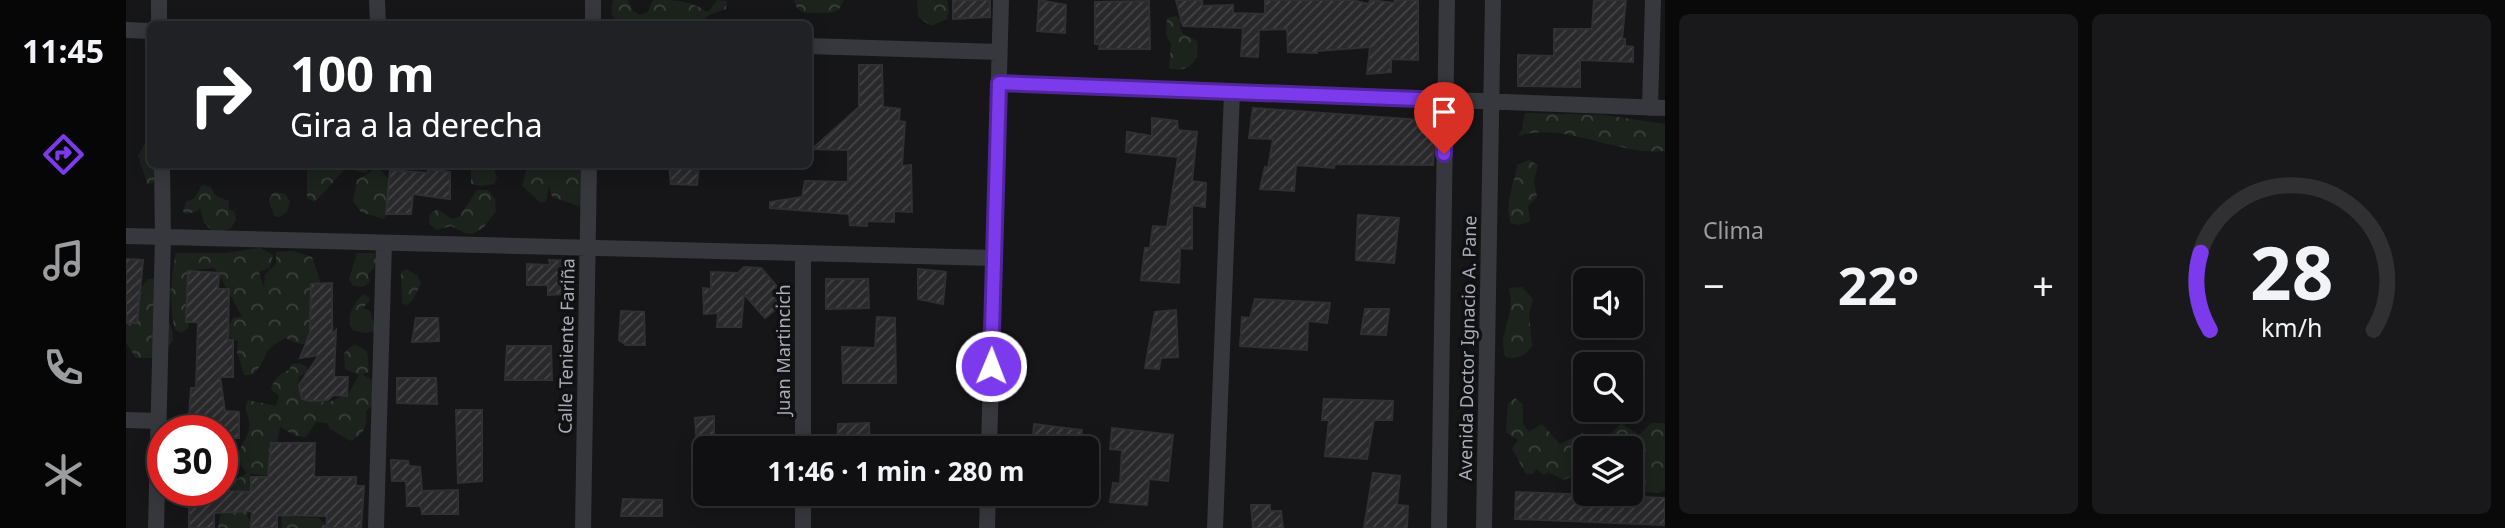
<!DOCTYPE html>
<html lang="es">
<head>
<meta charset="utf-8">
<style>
  :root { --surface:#101012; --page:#19191b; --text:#f1f3f6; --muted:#9c9d9f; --line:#303032; --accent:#7c3aed }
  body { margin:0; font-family:"Noto Sans",sans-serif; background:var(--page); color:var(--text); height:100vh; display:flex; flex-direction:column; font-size:26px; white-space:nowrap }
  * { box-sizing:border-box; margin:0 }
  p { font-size:23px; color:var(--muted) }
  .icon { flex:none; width:38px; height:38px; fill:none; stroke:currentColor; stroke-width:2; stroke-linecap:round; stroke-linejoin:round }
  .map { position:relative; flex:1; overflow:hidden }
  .panel { display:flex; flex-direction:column; gap:14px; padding:14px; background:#09090a; width:840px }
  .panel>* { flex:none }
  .top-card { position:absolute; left:21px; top:21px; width:665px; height:147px; border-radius:10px; box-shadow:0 4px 18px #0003,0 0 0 2px var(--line); background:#202124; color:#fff; overflow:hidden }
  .fabs { position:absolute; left:1447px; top:268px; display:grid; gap:14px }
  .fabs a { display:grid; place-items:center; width:70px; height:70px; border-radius:10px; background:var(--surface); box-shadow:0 4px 18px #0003,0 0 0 2px var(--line); font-size:35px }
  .speed { position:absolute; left:21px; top:415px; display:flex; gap:14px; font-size:35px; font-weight:700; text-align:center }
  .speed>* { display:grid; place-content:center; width:91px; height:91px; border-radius:50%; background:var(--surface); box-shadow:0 4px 18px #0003,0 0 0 2px var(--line); line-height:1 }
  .speed .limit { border:10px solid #d22; background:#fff; color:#111 }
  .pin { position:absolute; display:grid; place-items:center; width:60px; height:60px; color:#fff; margin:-72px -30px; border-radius:50% 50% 50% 0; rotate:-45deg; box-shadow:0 0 7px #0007 }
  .pin .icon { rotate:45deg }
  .me { position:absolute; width:77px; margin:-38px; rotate:1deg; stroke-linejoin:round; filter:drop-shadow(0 0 5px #0008) }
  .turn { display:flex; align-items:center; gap:24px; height:147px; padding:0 28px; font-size:32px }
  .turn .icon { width:91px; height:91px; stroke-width:2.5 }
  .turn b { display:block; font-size:49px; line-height:60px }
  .big { font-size:52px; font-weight:700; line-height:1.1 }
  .panel .card { flex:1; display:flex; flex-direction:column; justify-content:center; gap:10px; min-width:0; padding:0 24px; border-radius:10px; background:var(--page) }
  .panel .dial { align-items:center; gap:0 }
  .dial svg { height:182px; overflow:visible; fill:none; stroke:var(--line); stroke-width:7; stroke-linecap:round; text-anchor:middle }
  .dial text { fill:var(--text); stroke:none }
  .heat { display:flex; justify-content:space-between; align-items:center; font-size:38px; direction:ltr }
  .panel .tiles { flex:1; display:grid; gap:14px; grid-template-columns:repeat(2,1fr) }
  .trip { position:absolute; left:567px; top:436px; width:406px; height:70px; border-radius:10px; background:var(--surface); box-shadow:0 4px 18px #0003,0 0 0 2px var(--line); font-weight:700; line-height:70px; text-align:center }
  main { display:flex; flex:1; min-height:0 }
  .dock { display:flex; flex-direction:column; width:126px; justify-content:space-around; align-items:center; background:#060607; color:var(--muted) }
  .dock .icon { width:49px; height:49px }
  .dock .current { color:var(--accent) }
  .dock b { font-size:32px; color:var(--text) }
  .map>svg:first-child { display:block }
  .forest { fill:url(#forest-crowns) }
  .building { fill:url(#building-hatch); stroke:#303034; stroke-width:2 }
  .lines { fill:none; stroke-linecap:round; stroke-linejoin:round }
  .street { stroke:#37383d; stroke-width:16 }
  .route-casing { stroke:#51269a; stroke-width:18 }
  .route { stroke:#7c3aed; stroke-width:12 }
  .labels { text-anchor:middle; stroke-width:7; stroke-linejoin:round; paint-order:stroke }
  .street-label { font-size:18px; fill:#a8adb8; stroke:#111113 }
</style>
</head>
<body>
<main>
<nav class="dock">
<b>11:45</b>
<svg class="icon current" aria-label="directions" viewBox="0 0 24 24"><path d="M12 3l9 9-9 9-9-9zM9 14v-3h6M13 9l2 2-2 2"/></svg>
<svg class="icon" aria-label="music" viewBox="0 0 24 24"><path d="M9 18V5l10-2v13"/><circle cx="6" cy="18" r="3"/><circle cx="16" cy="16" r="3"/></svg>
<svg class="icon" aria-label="phone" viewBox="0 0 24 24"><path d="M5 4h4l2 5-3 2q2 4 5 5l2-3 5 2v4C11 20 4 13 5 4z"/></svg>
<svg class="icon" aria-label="climate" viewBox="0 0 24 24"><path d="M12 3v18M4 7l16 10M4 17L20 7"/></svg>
</nav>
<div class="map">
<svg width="1539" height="528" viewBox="0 0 1539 528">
  <defs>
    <pattern id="forest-crowns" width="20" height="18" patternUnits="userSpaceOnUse" patternTransform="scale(1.75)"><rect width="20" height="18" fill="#1c231d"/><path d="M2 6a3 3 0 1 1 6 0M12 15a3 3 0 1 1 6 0" fill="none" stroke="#3a403c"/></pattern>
    <pattern id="building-hatch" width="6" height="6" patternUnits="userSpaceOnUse" patternTransform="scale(1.75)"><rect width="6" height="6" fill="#29292c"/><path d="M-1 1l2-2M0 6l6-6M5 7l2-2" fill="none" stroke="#454548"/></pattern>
  </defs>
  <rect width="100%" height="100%" fill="#161618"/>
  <path class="forest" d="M487,0H502L507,11L514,15L522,12L527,0C549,0 562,0 582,12L591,0L601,1L600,9L583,15L572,24H491L485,14Z
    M668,0H718L713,9L706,13H678L671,8Z
    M791,0H821L823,11L821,19L805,26L792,17Z
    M1049,16L1055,19L1054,27L1057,34L1071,41C1075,61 1063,74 1043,68L1045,44L1040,34L1041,18Z
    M1399,113L1478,115L1539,124V151C1492,156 1438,121 1392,136L1396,129Z
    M18,145L24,147V164L32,165L34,179L22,185L12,156Z
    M1403,160L1412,165L1408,181L1411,197L1402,206L1404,221L1394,225L1385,223C1377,205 1389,184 1391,165Z
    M351,164L366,165L371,177L368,184L356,186L345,184V169Z
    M181,165V164L249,165L239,173L220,168L189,202L181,198Z
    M414,165H471L468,199L453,206L426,197L423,186L420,202H414L396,186L400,170L414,168Z
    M252,167L267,184L266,204L258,219L235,212L227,201L231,180Z
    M76,185L85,187C88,198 94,197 103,201V209L109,212L110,220L105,228L90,234L78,223L74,208L70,212L59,214L57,211L60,201L68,199Z
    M351,190H362L369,199L370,211L358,227L347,234L339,233L325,226L311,230L303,224L304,214L311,209L326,219L333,217Z
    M150,192L159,194L164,201L161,212L154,217L148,216L143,201L146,194Z
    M134,248L147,255L144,268L133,272L138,287L139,275L150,264V252L167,251L186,257L201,301L198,320L208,326V335C189,342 180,350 160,338C134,350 143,358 127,375H118L111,352L112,341L104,338L102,328L107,318L116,316C106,300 99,283 88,268L66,270C56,296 67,305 62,328L55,333L49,329C43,309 45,274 50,253H100Z
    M231,253H248L251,265L242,274L244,282L237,287L227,286L223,279Z
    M280,269L292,276L295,283L287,300L281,305L276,303L275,273Z
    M40,277L45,291L42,318L47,334V340L35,358H10L0,343V322L13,306L14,289L22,279Z
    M1396,287L1407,299L1403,315L1406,346C1398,356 1392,360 1380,357C1373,342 1381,326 1384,311C1386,304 1384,295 1383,288Z
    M237,294L243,297L244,300L237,308L244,311L250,331L239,333L226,330C220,314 227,306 237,294Z
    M228,344L241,351L243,372L236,374L246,380L250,389L246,405L240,412C242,427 238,433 225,441L204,429L201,423L190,422L180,437L170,436L154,427L146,476L124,474L127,490L121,516L128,528H92L94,516L105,507L106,482L121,473L115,466L113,451C122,433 128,429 119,408L122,400L150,406L153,396L145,389C148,379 153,374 163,370L166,364L173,363L181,367L182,373L173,376L172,386L178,391H184L191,401L203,402L223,393L233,375L219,369L218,353Z
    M1389,398L1397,405V424L1403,432L1416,424L1434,444L1456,433L1477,443L1495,423L1513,435L1525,423H1539V490L1532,493L1505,490V448H1460L1459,470L1438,480L1422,472L1418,475L1410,469L1407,474H1400L1386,449L1392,440L1380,432L1382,404Z
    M166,509L167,517L193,518L202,528H156L155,514Z"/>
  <path class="building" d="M827,0H864V17L827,19Z
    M913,0L940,5L939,33L911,31Z
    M1050,0H1076V6L1107,5V13L1139,14V0H1225L1243,4L1244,0L1268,3L1269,0H1292V60L1265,59V72L1241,74L1244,47L1191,51V53L1162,52L1161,29L1133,30L1132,57L1115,56L1117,28L1057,26Z
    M1468,0H1500L1496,39H1499V46L1507,47V62L1454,60V87L1392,86V55L1428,56V29H1466Z
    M1023,1L1024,49H973L974,44H969V2Z
    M733,65H756L757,107L774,109L773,121L779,122L776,166L785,165L786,212L768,211V222L741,221V226L724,225L723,214L644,208V202L676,197L679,181L722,182V150L686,149L733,107Z
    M1127,108L1309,121L1307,165L1209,164L1208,168L1170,165L1168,191L1134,189L1139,167L1142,168L1147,139L1123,138Z
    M1026,118L1051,121L1052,130L1071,132L1066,181L1080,183L1079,207L1066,205V249L1054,248L1053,283L1015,280L1019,248H1024L1027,226L1041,227L1052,157L1000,152L1001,132L1026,136Z
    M543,164H573L571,185L545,184Z
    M302,169L324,172V199L287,194L285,214H260L264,170L302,173Z
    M1232,215L1273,218L1268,263L1230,260Z
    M0,259L17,260L11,323H0Z
    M423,260L449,261L450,293L422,295V285H401V264L424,265Z
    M618,267L635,268L662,299L639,318L618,294L615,327H591L592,313L578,314L577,288L585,289V272L612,273Z
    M792,269L820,272L817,304L792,299Z
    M62,271L93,273L92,289H103L102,340H107V377H94L99,411L113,412V438H96V430H62L65,388H70L72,322H60Z
    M700,279H742L743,308L700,309Z
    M206,283V335L210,330L208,377H222L221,396L207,395L202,400L184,401L176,399L173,385L193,355L174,358L184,333L185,284Z
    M1129,299L1204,303L1201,323L1182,321L1181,350L1114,346L1116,317L1124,318Z
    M1239,309H1263L1260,335L1235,334Z
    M1050,310L1052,357L1035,358L1033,369L1019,368L1029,312Z
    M495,311L518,312L519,345H500L493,340Z
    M751,317L769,318L770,383H717L716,347L749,348Z
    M290,318H312L313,341L286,342Z
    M381,346H425L426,380H379Z
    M271,378H310L311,404L271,403Z
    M1198,399L1267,401L1266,420H1248L1241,459L1199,456L1203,420H1196Z
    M330,410H356V481L332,483Z
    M588,416V448H571L569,418Z
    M743,423L744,448H711L712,424Z
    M908,424L956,430L953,448L921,447L922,441L907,438Z
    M986,428L1047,435L1042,481L1023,479L1021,505L984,502L987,483L994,484L996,450L984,449Z
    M145,443H189L188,477H230V486H238L235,528H200L201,516L151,515V528H125L126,511L88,513V528H63V490L125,492V477H142Z
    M265,460L282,461L283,466L294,467L296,491L332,490V514H296L295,506H281L280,481H266Z
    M1247,473L1274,476L1271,505L1282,506L1281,528H1238Z
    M1390,492L1539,498V525L1389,519Z
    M497,499L536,500V516H495Z
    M1125,505H1144V511H1155L1157,528H1127Z"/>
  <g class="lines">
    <path class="street" d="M33,0V24
      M251,0L252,24
      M467,24V0
      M0,30L24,31
      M682,46L873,52
      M873,83L1539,108
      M1524,108L1527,0
      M0,236L868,258
      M677,253V448
      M0,420L33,421
      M863,448L875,0
      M677,494V528
      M30,528L37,237L36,164
      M250,528L258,243
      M457,528L463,164
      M861,528L862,494
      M1089,528L1106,92
      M1313,528L1321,0
      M1358,528L1367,0"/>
  </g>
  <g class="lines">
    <defs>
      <path id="route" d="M865,366L873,83L1318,100V154"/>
    </defs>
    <use href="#route" class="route-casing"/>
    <use href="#route" class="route"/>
  </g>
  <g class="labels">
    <g class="street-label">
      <text transform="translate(441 346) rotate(-89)" y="6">Calle Teniente Fariña</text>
      <text transform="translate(1342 348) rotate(-89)" y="6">Avenida Doctor Ignacio A. Pane</text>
      <text transform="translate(658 350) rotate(-90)" y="6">Juan Martincich</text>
    </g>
  </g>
</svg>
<div class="fabs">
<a><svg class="icon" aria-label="sound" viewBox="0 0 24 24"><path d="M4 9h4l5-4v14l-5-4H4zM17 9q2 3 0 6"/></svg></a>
<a><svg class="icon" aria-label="search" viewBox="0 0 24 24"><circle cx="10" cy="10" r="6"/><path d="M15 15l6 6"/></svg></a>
<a><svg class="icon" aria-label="layers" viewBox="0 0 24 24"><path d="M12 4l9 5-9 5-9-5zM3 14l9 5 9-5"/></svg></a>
</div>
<div class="speed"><div class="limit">30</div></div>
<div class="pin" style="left:1318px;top:154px;background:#d93025"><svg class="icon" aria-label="arrive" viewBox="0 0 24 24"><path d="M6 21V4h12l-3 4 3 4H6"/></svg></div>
<svg class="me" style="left:865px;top:366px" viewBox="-20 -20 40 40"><circle r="17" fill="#7c3aed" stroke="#fff" stroke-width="3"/><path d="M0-11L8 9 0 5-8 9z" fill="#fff"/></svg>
<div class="trip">11:46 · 1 min · 280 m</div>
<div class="top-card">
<div class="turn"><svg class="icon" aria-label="right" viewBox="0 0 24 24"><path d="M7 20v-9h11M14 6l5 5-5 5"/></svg><div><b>100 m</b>Gira a la derecha</div></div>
</div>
</div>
<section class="panel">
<div class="tiles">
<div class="card"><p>Clima</p>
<div class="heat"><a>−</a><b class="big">22°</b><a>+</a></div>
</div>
<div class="card dial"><svg viewBox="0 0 100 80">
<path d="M14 69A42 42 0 1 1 86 69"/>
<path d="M14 69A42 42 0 0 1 10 35" stroke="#7c3aed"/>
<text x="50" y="56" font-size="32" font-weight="700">28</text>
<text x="50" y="72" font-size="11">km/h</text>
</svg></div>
</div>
</section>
</main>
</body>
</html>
